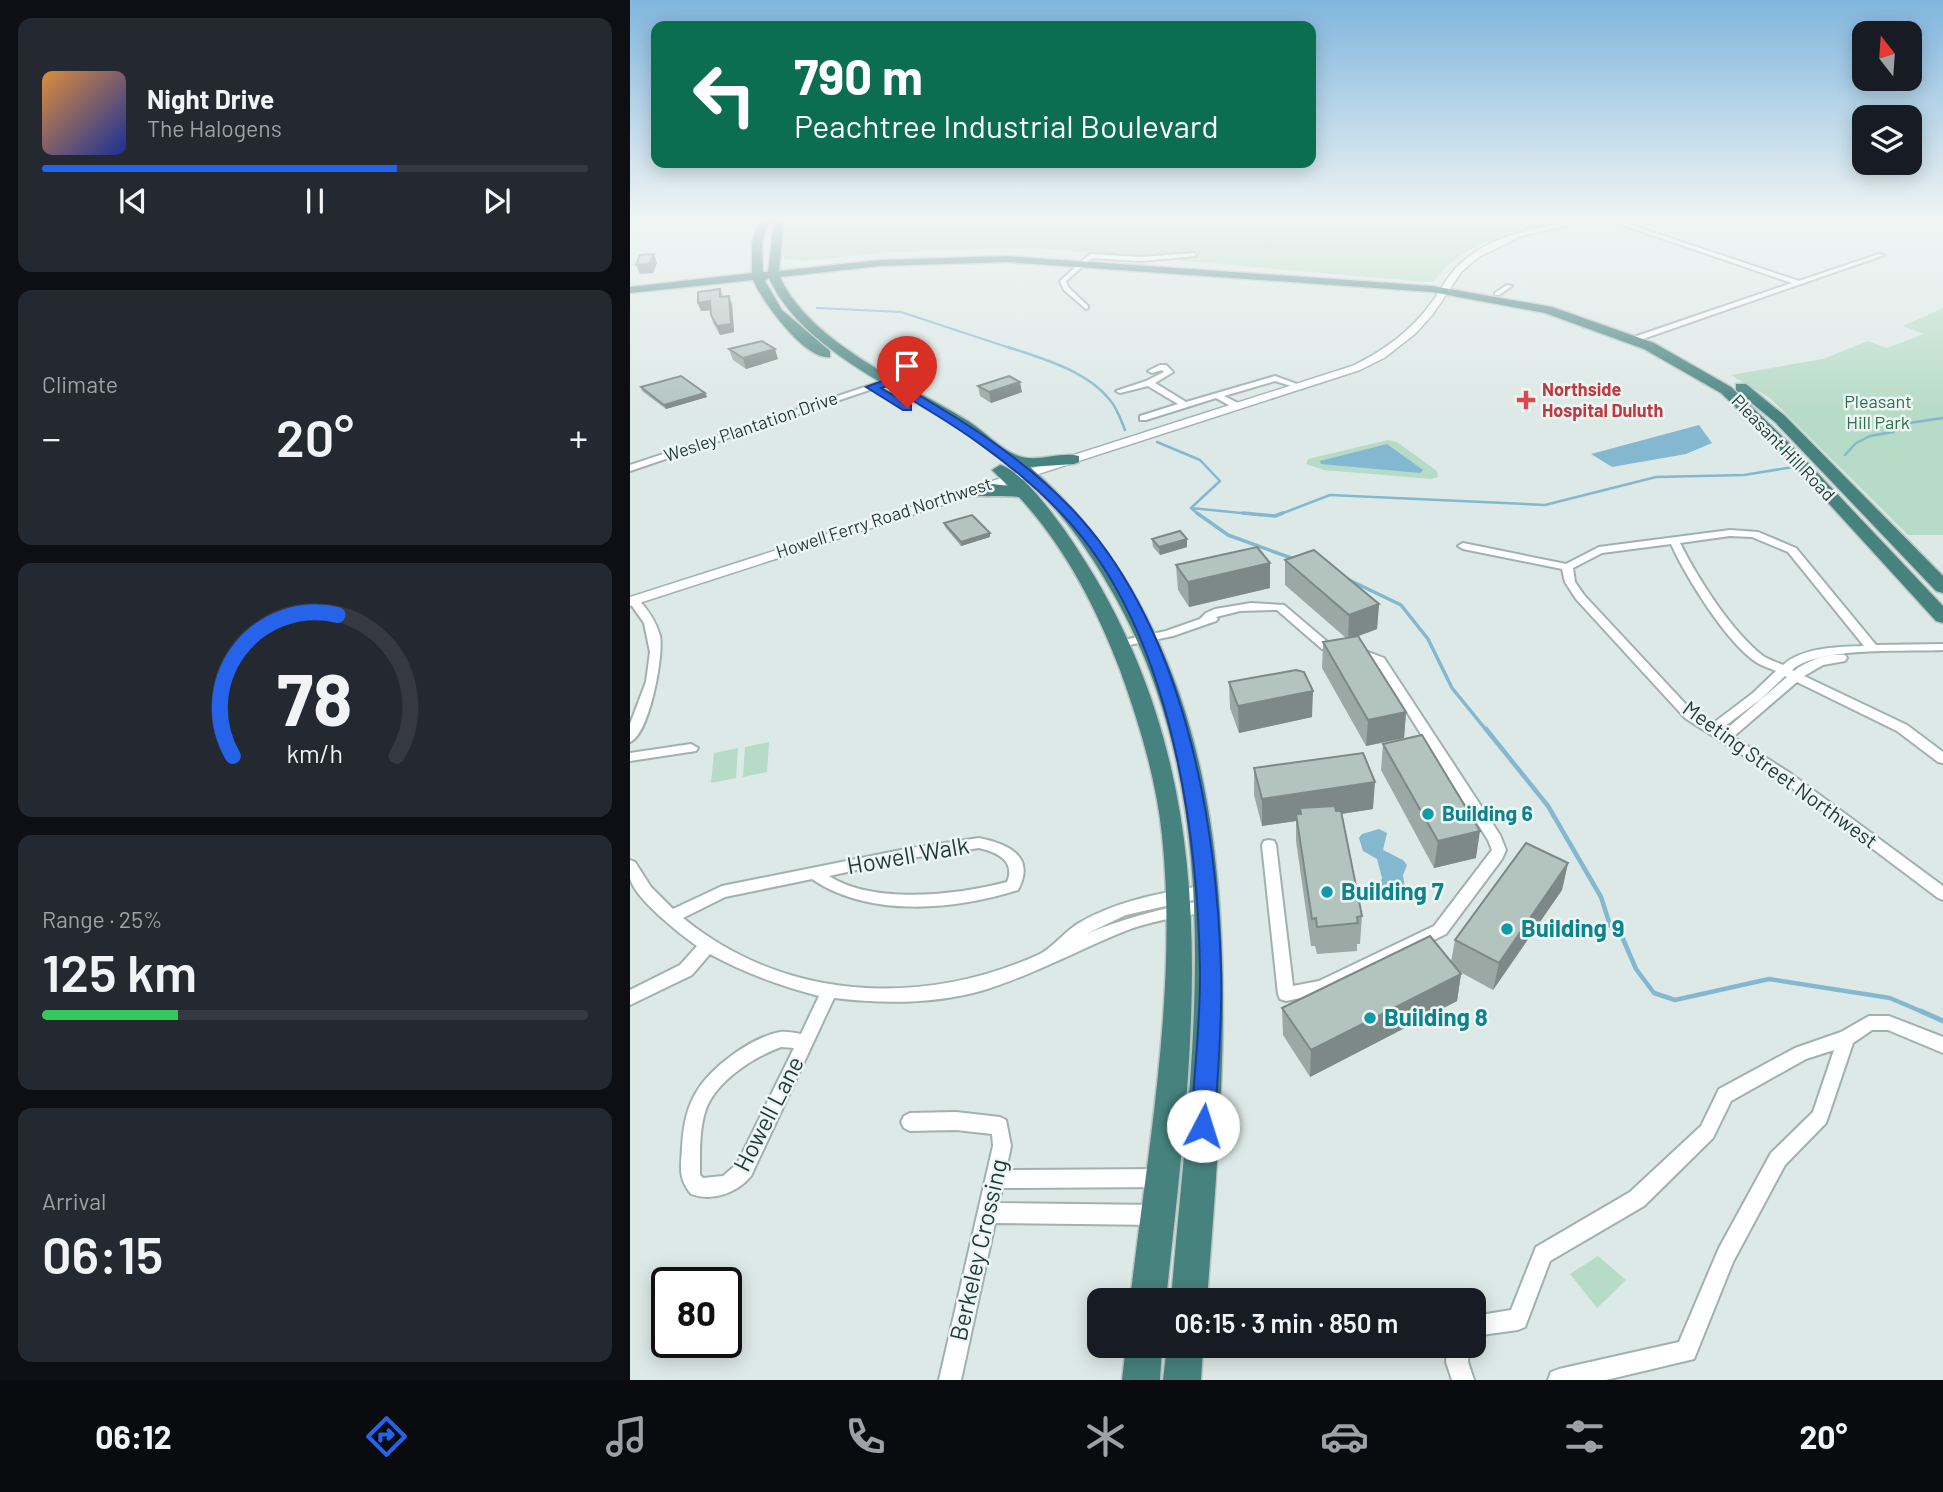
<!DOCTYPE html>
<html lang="en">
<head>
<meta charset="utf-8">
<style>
  :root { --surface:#171b24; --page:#242831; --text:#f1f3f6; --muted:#9ea1a6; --line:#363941; --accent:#2563eb }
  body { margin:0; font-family:Barlow,sans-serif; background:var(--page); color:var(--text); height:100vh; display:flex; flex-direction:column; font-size:26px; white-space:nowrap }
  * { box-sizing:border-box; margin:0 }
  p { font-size:23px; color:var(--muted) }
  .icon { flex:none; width:38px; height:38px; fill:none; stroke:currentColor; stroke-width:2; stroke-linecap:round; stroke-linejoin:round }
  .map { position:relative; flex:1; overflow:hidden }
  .sheet { display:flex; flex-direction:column; gap:18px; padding:18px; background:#0d0f14; width:630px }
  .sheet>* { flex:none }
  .hud { position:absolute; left:21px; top:21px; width:665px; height:147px; border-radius:14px; box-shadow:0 4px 18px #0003; background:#0b6e4f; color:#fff; overflow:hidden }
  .needle { width:46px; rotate:343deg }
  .tools { position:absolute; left:1222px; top:21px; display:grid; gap:14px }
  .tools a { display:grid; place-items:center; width:70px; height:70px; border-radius:14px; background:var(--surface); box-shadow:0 4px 18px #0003; font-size:35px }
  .speed { position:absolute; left:21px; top:1267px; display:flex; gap:14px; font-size:35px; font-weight:700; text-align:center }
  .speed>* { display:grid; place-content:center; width:91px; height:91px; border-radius:50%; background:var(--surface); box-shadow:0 4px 18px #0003; line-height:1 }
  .speed .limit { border:4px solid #111; border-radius:10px; background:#fff; color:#111 }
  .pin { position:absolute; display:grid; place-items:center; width:60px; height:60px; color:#fff; margin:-72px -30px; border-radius:50% 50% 50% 0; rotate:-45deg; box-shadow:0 0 7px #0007 }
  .pin .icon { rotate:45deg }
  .me { position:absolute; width:77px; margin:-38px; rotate:5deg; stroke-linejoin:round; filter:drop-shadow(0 0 5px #0008) }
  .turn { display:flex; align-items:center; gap:24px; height:147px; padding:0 28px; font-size:32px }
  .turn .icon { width:91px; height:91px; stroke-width:2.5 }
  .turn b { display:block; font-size:49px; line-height:60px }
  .big { font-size:52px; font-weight:600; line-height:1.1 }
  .sheet .tile { flex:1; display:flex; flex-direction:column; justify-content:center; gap:10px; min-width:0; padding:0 24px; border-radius:14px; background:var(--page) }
  .sheet .dial { align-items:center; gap:0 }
  .dial svg { height:182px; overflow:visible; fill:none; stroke:var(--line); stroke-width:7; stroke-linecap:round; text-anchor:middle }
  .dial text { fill:var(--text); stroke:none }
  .song { display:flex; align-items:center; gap:21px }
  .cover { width:84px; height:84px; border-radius:10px; background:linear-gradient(135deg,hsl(30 70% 55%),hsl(230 70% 35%)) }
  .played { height:7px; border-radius:4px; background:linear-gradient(90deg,var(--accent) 65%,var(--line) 65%) }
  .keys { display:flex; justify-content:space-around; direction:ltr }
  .heat { display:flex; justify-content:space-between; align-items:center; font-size:38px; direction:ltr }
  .charge { height:10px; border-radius:5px; background:linear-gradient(90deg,#34c759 25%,var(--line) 0) }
  .trip { position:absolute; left:457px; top:1288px; width:399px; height:70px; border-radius:14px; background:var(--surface); box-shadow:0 4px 18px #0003; font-weight:600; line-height:70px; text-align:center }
  .dock { display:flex; height:112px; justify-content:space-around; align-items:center; background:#090b0e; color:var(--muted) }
  .dock .icon { width:49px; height:49px }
  .dock .current { color:var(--accent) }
  .dock b { font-size:32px; color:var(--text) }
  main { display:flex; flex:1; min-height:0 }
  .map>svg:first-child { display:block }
  .green { fill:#b6dbc6 }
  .water { fill:#84b8d0 }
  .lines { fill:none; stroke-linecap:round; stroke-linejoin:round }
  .stream-far4 { stroke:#84b8d0; stroke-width:2 }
  .stream-far3 { stroke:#84b8d0; stroke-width:2.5 }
  .stream-far2 { stroke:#84b8d0; stroke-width:3.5 }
  .stream-far1 { stroke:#84b8d0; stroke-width:4.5 }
  .stream { stroke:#84b8d0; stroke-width:5 }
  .minor-casing { stroke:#a0b1ae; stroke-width:4 }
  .tertiary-casing { stroke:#a0b1ae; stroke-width:3 }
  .trunk-casing { stroke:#bcc4c3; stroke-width:3 }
  .minor { fill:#fff; fill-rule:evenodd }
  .tertiary { fill:#fff; fill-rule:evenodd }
  .trunk { fill:#46827e; fill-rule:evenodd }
  .wall { fill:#9aa9a4 }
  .shaded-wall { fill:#7d8986 }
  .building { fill:#b3c4bf; stroke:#7d8986; stroke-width:2 }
  .route { fill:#2563eb; stroke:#184099; stroke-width:2 }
  .health-dot { fill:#e0444e; stroke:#eef6f3; stroke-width:2.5 }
  .culture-dot { fill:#0f9aa8; stroke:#eef6f3; stroke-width:2.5 }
  .labels { text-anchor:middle; stroke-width:5; stroke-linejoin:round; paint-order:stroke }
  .far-health-label { font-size:18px; font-weight:bold; fill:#be3a42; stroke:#eef6f3; text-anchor:start }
  .far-park-label { font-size:18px; fill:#296f50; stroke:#eef6f3 }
  .far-street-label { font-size:18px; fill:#1f3936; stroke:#eef6f3 }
  .street-label { font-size:21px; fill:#1f3936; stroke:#eef6f3 }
  .culture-label { font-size:21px; font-weight:bold; fill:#0d838f; stroke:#eef6f3; text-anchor:start }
  .near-street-label { font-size:24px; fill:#1f3936; stroke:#eef6f3 }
  .near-culture-label { font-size:24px; font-weight:bold; fill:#0d838f; stroke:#eef6f3; text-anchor:start }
</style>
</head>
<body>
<main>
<section class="sheet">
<div class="tile">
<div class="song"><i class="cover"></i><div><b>Night Drive</b><p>The Halogens</p></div></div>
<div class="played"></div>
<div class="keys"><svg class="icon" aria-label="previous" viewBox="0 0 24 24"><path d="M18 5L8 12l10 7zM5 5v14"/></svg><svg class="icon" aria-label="pause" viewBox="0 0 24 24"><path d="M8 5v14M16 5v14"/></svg><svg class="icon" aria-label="next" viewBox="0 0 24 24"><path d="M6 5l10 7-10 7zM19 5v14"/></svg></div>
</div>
<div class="tile"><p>Climate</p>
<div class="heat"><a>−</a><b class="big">20°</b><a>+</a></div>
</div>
<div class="tile dial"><svg viewBox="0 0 100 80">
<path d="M14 69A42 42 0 1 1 86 69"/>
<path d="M14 69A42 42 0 0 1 60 7" stroke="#2563eb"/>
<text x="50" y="56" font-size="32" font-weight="700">78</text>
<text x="50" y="72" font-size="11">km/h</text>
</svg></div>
<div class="tile"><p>Range · 25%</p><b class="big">125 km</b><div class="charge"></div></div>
<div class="tile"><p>Arrival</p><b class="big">06:15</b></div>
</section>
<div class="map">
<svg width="1313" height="1380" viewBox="0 0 1313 1380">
  <rect width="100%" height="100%" fill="#dde9e6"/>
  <path class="green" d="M158,221H922C881,232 831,244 804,281L796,282L406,248L262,252L176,261L155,259L150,241Z
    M1313,308V535H1278L1140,398L1101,375L1193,359L1238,341L1257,348L1294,334L1273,326Z
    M758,440L767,442L807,471L808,477L801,479L694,470L676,464L678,459Z
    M139,742L137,772L113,777L115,747Z
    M108,748L106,778L81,783L84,753Z
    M968,1256L996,1280L967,1308L940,1274Z"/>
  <path class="water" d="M1069,425L1082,443L1056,454L982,467L961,454Z
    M757,444L793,470L790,473L691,464L690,461Z
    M749,829L757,833L753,850L773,860L777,865L773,875L775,888C768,896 756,900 748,891L752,878L747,859L733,851L729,838L732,834Z"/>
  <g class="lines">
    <path class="stream-far4" d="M187,308L271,312L383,349"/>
    <path class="stream-far3" d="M378,347C413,359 456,370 480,400C487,408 491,420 495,430
      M527,442L570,460L590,481L561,508
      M1215,455L1226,443L1240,436L1263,432L1272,424L1313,418
      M561,508L569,515
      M561,508L631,515
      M648,515L700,495L915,505L1026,477L1114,475L1163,467"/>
    <path class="stream-far2" d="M567,513L598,535L664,559
      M613,513L645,516L653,513
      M717,579L771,605L798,639L822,688L857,731"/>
    <path class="stream-far1" d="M856,729L918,806L971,897L980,925L993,939L1006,969L1024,993L1045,1000L1139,979L1260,998L1295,1013"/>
    <path class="stream" d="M1291,1011L1313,1021"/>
    <defs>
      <path id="minor" d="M981,221H989L1169,281L1249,254L1254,255L1004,342H1001V338L1162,283Z
        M564,253L566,256L511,261L462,258L436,281L439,288L458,306V308L456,309L434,290L430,281L460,254L511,257Z
        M877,285L882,286L869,295H865V293Z
        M530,365H536L543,372L525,383L556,402L645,376L675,387L671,389L645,381L594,396L610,404V408H604L586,398L516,420H510V416L548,404L518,386L490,393L486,391L516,381L534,372L532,370L522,373L518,371Z
        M256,380L263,382L0,471V465Z
        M1100,530L1128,532L1166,548L1246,645L1313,644V650C1276,652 1189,646 1162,670L1164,671C1177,660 1199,653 1215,655L1217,658L1215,661L1193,665L1174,676L1277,725L1313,752V763L1308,762L1267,731L1167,682L1103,737L1160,773L1313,886V900L1308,898L1150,779L1055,718L946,599L935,582L932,569L833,549L828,546L833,543L936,564L969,547ZM1100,536L1122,537L1158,552L1234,646C1208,647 1173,647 1153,665C1146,662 1139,660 1133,656C1101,631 1068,579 1050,543ZM1041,544C1056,577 1096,642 1126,662C1132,666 1140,668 1146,671L1123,693L1082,724L1063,712L954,595L945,582L943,568L972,553ZM1155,676L1157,677L1094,731L1091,729L1131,699Z
        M4,598L8,599C18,610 26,621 30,636C34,656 19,735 0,742V724L16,682L20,652L14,623L0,603V599Z
        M621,603L654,605L700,644L711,647L713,649L707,653L692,649L647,610H642L610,611L586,617L588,619L586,621L543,636L489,647L483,644L489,641L536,631L570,619L576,613L585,609Z
        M725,647L754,658L870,835L876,850L872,859L816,934L698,992L656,1001L650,999L648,994L632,845L634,841L639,840L644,841L646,845L663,986L689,981L804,926L862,850L858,840L746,663L721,653L719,651L721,649Z
        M61,744L68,748L66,751L0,761V753Z
        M349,838C378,844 406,856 388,890C325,910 239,918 182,879L95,897L53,918C155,1001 291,1007 408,955C422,949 435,931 449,923C488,900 533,893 576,885L581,887L584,891L581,895L576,897L496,915L456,934C496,917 535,908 577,900L582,902L585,906L582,910L577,912C552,916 527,920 503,928C453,947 406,974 354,990C306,1004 254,1004 204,998L121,1176C107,1193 82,1202 61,1194C48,1178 51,1168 52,1148C53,1128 56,1108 67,1091C81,1067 122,1037 150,1032C156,1031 165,1033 171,1034L189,996C150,986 115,973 80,954L62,975L0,1005V990L50,965L67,946C50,934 4,898 0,878C0,872 0,866 0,860L5,862L21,887L43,909L92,886L281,848ZM349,848C367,852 386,861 377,882C328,895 243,905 199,876L281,858ZM151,1047L164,1048L107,1164L93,1176L73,1178L70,1175C70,1153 69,1129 76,1109C87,1080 124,1057 151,1047Z
        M1239,1016H1259L1313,1037V1053L1258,1030H1242L1223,1043L1196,1123L1155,1165L1103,1262L1064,1359L976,1380H918L921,1372L929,1369L1049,1342L1089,1248L1141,1153L1183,1112L1204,1050L1176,1059L1101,1101L1083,1138L1014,1206L920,1261L895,1327L888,1330L844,1336V1316L881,1310L906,1247L1000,1192L1071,1126L1089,1089L1165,1048L1211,1032Z
        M326,1112L370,1117L376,1120L381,1146L376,1170L532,1169L539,1171L541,1178L539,1185L532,1187L372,1188L369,1203L527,1205L534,1208L537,1215L534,1222L527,1225L365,1223L331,1380H309L363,1146L362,1134L326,1130L280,1131L274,1128L271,1122L274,1116L280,1113Z
        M817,1346H839L838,1362L844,1380H822L816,1362Z"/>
      <path id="tertiary" d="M941,221H957L892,236L849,257L832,271L803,314L785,334L754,358L730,370L0,606V597L722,366C754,351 781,331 802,302C812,289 818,274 831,263C861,236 903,228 941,221Z"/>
      <path id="trunk" d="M129,221H139L132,243L133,272H138L144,221H154L149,271L250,260L377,256L802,286L922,307L1024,343L1101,387L1160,444L1313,606V623L1306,621L1150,450L1091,393L1014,349L915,313L802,292L377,262L250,266L150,277C181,344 277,383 338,421C354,431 369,448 386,455C406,464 429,451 449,456V462L444,464L400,467C636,675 598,1018 577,1300H541C560,1062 607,800 477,583C451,538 420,496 377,464C360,451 343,437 324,425C263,387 170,347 139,278L135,281L152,310L200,351V357C175,361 132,301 123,280L0,293V287L122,273V243Z
        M1106,384H1116L1155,416L1313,576V593L1306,591L1145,422L1106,390Z
        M370,465C394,471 434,528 448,550C603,786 564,1036 536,1300H500C518,1147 548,989 532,835C526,778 509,723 490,670C466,607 435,547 389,497C376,495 333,498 328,493L330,490L363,484L378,486L362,470Z
        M496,1346H532L530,1380H492Z
        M537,1346H573L571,1380H533Z"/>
    </defs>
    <use href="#minor" class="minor-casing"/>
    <use href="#tertiary" class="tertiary-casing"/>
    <use href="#trunk" class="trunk-casing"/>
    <use href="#minor" class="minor"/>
    <use href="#tertiary" class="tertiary"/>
    <use href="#trunk" class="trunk"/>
  </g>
  <path class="wall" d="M90,289L93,297L102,304L104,332L90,335L83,323L80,310L71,311L68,303Z
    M99,349L148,359L116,369L103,360Z
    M348,386L392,392L361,403L350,396Z
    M11,387L75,393L77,397L36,409L12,391Z
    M314,523L360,533V537L331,546L315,527Z
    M522,539L557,547L530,555L523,547Z
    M655,560L749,604L747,629L728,636L776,712L774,738L736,746L692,668L693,642L716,638L655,585Z
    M546,565L640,588L559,607L548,590Z
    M599,682L682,717L609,733L600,708Z
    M753,744L846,858L804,868L751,770Z
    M624,768L743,809L712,814L732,916L730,944H727V951L687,954L685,946H681L666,841V821L632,826L624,795Z
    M938,863L932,890L863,990L830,972L831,974L827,1001L680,1077L653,1035L652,1008L821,962L825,940Z"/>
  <path class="shaded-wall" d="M24,254L27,263L23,273L10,274L6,265Z
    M99,296L102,304L104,332L90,335L87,326Z
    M80,301L83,310L71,311L68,303Z
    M145,349L148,359L116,369L113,358Z
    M390,382L392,392L361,403L359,392Z
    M75,393L77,397L36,409L34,405Z
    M360,533V537L331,546V542Z
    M557,539V547L530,555L529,547Z
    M640,563V588L559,607L558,582Z
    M749,604L747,629L718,640L719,615Z
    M683,691L682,717L609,733L608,706Z
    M776,712L774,738L736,746L738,720Z
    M745,782L743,809L671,820L670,808V820L666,814V821L632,826V799Z
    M850,831L846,858L804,868L808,841Z
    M938,863L932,890L863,990L869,963Z
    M831,974L827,1001L680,1077L681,1050Z"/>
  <path class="building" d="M24,254L19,264L6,265L10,255Z
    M90,289V297L99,296L101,324L87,326L81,315L80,301L68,303V292Z
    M132,341L145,349L113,358L99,349Z
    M51,376L75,393L34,405L11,387Z
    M379,376L390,382L359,392L348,386Z
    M342,515L360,533L331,542L314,523Z
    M550,531L557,539L529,547L522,539Z
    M627,547L640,563L558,582L546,565Z
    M684,550L749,604L719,615L655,560Z
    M728,636L776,712L738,720L693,642Z
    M666,670L674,672L683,691L608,706L599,682Z
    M792,735L850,831L808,841L753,744Z
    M733,753L745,782L632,799L624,768Z
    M705,806L706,811H711L732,916L727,917L728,923L687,927L686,918L682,919L666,814H671L670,808Z
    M896,843L938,863L869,963L825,940Z
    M800,936L831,974L681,1050L652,1008Z"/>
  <linearGradient id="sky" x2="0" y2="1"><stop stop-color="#80b6de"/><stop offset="0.53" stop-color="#f0f5f4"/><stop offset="1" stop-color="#f0f5f4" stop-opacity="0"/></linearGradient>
  <rect width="1313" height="414" fill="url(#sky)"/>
  <path class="route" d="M255,380H263C327,417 389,454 442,509C552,625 586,813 591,968C593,1020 587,1074 585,1126L581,1134L573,1137L564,1134L561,1126C564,1073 571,1020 570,967C567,820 538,625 432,514C380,460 322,423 258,386L251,388L281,405V410H273L236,387Z"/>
  <path class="health-dot" d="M892.5 389.5h7v7h7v7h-7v7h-7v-7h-7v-7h7z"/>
  <g class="culture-dot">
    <circle cx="798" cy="814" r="7"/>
    <circle cx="697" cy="892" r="7"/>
    <circle cx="877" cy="929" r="7"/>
    <circle cx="740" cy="1018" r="7"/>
  </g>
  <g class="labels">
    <g class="far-health-label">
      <text x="912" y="396">Northside<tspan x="912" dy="21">Hospital Duluth</tspan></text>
    </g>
    <g class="far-park-label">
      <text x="1248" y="408">Pleasant<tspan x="1248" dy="21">Hill Park</tspan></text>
    </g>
    <g class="far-street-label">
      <text transform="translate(121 427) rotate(-19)" y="6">Wesley Plantation Drive</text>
      <text transform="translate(1153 448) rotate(46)" y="6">Pleasant Hill Road</text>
      <text transform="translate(254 518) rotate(-18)" y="6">Howell Ferry Road Northwest</text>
    </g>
    <g class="street-label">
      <text transform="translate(1150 775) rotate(36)" y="7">Meeting Street Northwest</text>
    </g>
    <g class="culture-label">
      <text x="812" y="821">Building 6</text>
    </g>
    <g class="near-street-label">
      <text transform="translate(278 856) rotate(-10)" y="8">Howell Walk</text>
      <text transform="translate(139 1114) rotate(-63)" y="8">Howell Lane</text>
      <text transform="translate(349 1250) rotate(-77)" y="8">Berkeley Crossing</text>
    </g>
    <g class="near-culture-label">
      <text x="711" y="900">Building 7</text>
      <text x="891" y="937">Building 9</text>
      <text x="754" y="1026">Building 8</text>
    </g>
  </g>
</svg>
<div class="tools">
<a><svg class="needle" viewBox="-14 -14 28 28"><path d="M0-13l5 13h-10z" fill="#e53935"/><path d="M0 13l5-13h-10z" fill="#9ea1a6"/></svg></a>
<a><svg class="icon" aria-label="layers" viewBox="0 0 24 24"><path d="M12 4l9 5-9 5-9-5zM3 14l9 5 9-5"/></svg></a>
</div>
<div class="speed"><div class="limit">80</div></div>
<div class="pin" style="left:277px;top:408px;background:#d93025"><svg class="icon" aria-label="arrive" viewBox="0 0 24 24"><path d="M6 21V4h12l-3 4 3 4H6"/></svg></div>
<svg class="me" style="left:573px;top:1126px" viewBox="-20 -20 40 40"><circle r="19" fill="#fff"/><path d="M0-13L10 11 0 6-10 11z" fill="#2563eb"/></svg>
<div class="trip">06:15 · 3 min · 850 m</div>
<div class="hud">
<div class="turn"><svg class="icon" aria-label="left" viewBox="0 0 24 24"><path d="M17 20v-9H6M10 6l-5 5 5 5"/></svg><div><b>790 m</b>Peachtree Industrial Boulevard</div></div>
</div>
</div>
</main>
<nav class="dock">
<b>06:12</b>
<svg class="icon current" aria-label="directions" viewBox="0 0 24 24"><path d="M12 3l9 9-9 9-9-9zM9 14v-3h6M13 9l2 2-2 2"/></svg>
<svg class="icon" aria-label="music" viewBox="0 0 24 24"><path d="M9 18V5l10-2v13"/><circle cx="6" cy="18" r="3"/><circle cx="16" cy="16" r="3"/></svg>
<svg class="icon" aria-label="phone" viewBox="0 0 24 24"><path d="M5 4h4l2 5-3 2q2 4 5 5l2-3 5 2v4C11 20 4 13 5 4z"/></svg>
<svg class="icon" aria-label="climate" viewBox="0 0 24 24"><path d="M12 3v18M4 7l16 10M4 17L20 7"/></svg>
<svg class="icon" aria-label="car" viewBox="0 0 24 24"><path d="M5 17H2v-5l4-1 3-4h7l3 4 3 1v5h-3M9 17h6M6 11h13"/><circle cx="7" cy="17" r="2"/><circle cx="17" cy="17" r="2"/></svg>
<svg class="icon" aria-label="filters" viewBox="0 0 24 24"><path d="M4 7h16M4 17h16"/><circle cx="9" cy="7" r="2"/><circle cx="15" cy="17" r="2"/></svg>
<b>20°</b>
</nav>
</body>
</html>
